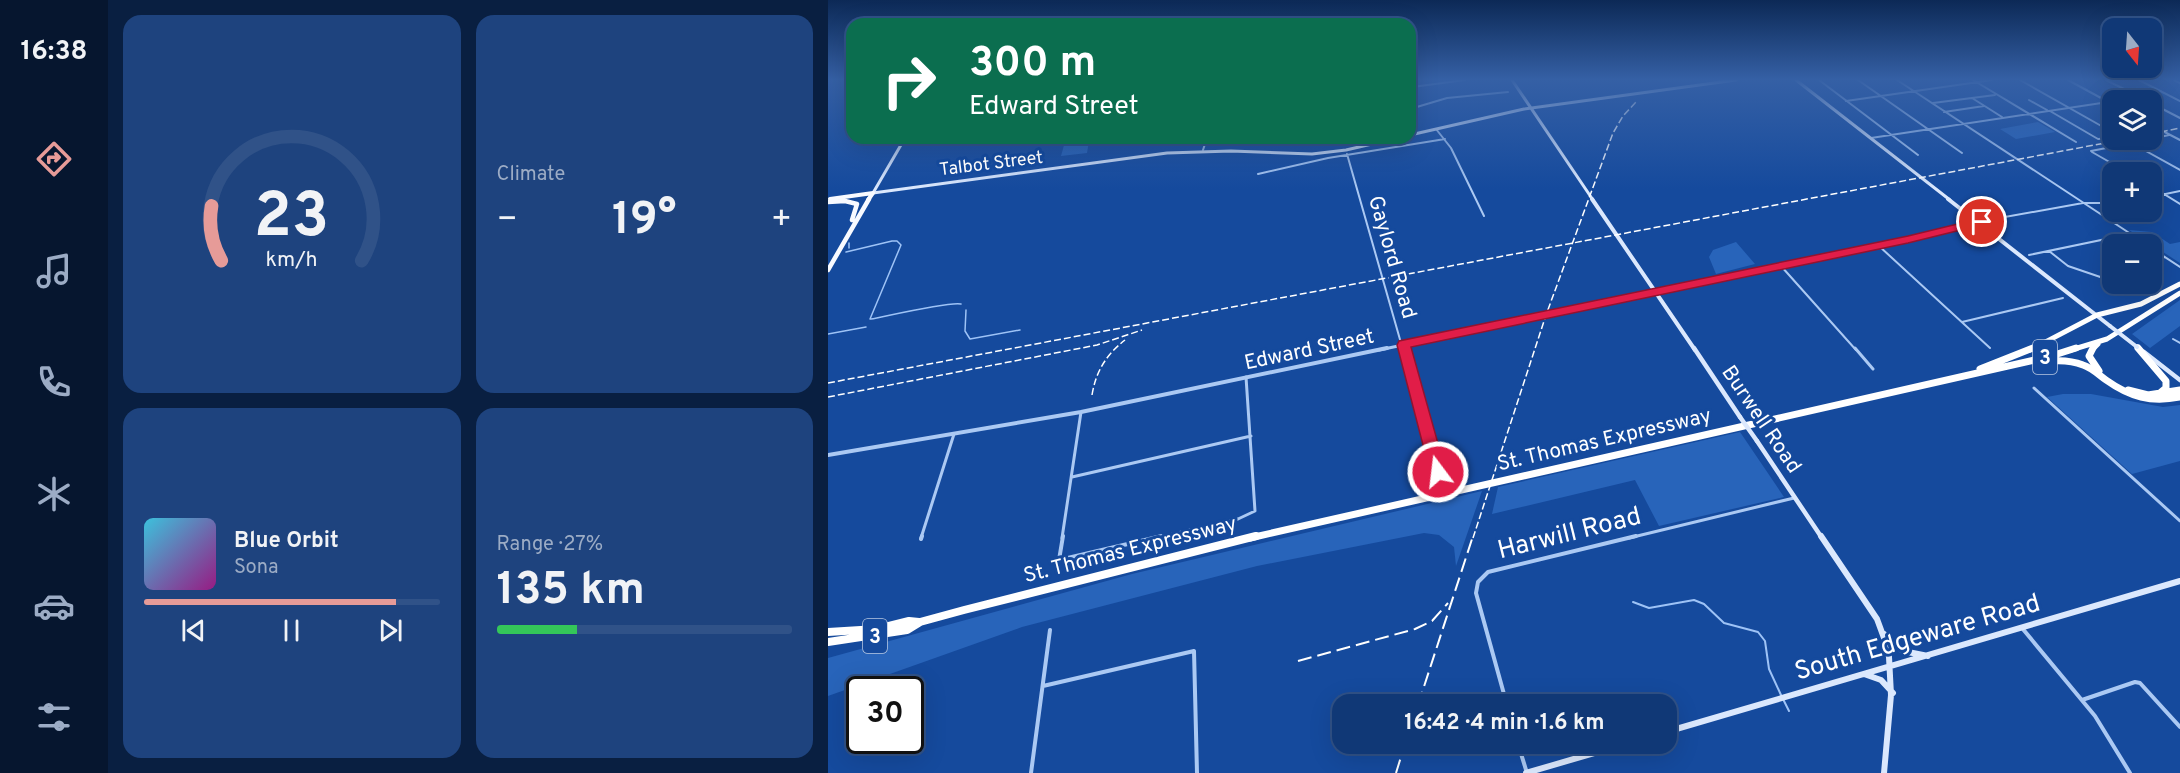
<!DOCTYPE html>
<html lang="en">
<head>
<meta charset="utf-8">
<style>
  :root { --surface:#103876; --page:#1e437e; --text:#f1f3f6; --muted:#9cacc5; --line:#305288; --accent:#e69b98 }
  body { margin:0; font-family:Overpass,sans-serif; background:var(--page); color:var(--text); height:100vh; display:flex; flex-direction:column; font-size:22px; white-space:nowrap }
  * { box-sizing:border-box; margin:0 }
  p { font-size:20px; color:var(--muted) }
  .icon { flex:none; width:33px; height:33px; fill:none; stroke:currentColor; stroke-width:2; stroke-linecap:round; stroke-linejoin:round }
  .map { position:relative; flex:1; overflow:hidden }
  .side { display:flex; flex-direction:column; gap:15px; padding:15px; background:#091f41; width:720px }
  .side>* { flex:none }
  .banner { position:absolute; left:18px; top:18px; width:570px; height:126px; border-radius:18px; box-shadow:0 6px 24px #0002,0 0 0 2px var(--line); background:#0b6e4f; color:#fff; overflow:hidden }
  .needle { width:39px; rotate:163deg }
  .buttons { position:absolute; left:1274px; top:18px; display:grid; gap:12px }
  .buttons a { display:grid; place-items:center; width:60px; height:60px; border-radius:12px; background:var(--surface); box-shadow:0 6px 24px #0002,0 0 0 2px var(--line); font-size:30px }
  .speed { position:absolute; left:18px; top:676px; display:flex; gap:12px; font-size:30px; font-weight:700; text-align:center }
  .speed>* { display:grid; place-content:center; width:78px; height:78px; border-radius:50%; background:var(--surface); box-shadow:0 6px 24px #0002,0 0 0 2px var(--line); line-height:1 }
  .speed .limit { border:3px solid #111; border-radius:9px; background:#fff; color:#111 }
  .pin { position:absolute; display:grid; place-items:center; width:51px; height:51px; color:#fff; margin:-26px; border:3px solid #fff; border-radius:50%; box-shadow:0 2px 6px #0007 }
  .me { position:absolute; width:66px; margin:-33px; rotate:345deg; stroke-linejoin:round; filter:drop-shadow(0 0 4px #0008) }
  .turn { display:flex; align-items:center; gap:21px; height:126px; padding:0 24px; font-size:27px }
  .turn .icon { width:78px; height:78px; stroke-width:2.5 }
  .turn b { display:block; font-size:42px; line-height:51px }
  .big { font-size:45px; font-weight:700; line-height:1.1 }
  .side .tile { flex:1; display:flex; flex-direction:column; justify-content:center; gap:9px; min-width:0; padding:0 21px; border-radius:18px; background:var(--page) }
  .side .dial { align-items:center; gap:0 }
  .dial svg { height:156px; overflow:visible; fill:none; stroke:var(--line); stroke-width:7; stroke-linecap:round; text-anchor:middle }
  .dial text { fill:var(--text); stroke:none }
  .song { display:flex; align-items:center; gap:18px }
  .cover { width:72px; height:72px; border-radius:9px; background:linear-gradient(135deg,hsl(190 70% 55%),hsl(310 70% 35%)) }
  .played { height:6px; border-radius:3px; background:linear-gradient(90deg,var(--accent) 85%,var(--line) 85%) }
  .keys { display:flex; justify-content:space-around; direction:ltr }
  .heat { display:flex; justify-content:space-between; align-items:center; font-size:33px; direction:ltr }
  .charge { height:9px; border-radius:4px; background:linear-gradient(90deg,#34c759 27%,var(--line) 0) }
  .side .tiles { flex:1; display:grid; gap:15px; grid-template-columns:repeat(2,1fr) }
  .trip { position:absolute; left:504px; top:694px; width:345px; height:60px; border-radius:18px; background:var(--surface); box-shadow:0 6px 24px #0002,0 0 0 2px var(--line); font-weight:700; line-height:60px; text-align:center }
  main { display:flex; flex:1; min-height:0 }
  .dock { display:flex; flex-direction:column; width:108px; justify-content:space-around; align-items:center; background:#06162f; color:var(--muted) }
  .dock .icon { width:42px; height:42px }
  .dock .active { color:var(--accent) }
  .dock b { font-size:27px; color:var(--text) }
  .map>svg:first-child { display:block }
  .green { fill:#2864ba }
  .lines { fill:none; stroke-linecap:round; stroke-linejoin:round }
  .stream-far1 { stroke:#9ec3f6; stroke-width:1.5 }
  .stream { stroke:#9ec3f6; stroke-width:2 }
  .minor-far2 { stroke:#abc9f3; stroke-width:2 }
  .minor-far1 { stroke:#abc9f3; stroke-width:3 }
  .minor { stroke:#abc9f3; stroke-width:4 }
  .tertiary-far2 { stroke:#abc9f3; stroke-width:2 }
  .tertiary-far1 { stroke:#abc9f3; stroke-width:3 }
  .tertiary { stroke:#abc9f3; stroke-width:4 }
  .secondary-far3 { stroke:#dbe8fd; stroke-width:3 }
  .secondary-far2 { stroke:#dbe8fd; stroke-width:4 }
  .secondary-far1 { stroke:#dbe8fd; stroke-width:4.5 }
  .secondary { stroke:#dbe8fd; stroke-width:6 }
  .primary-far1 { stroke:#f8faff; stroke-width:4 }
  .primary { stroke:#f8faff; stroke-width:4.5 }
  .motorway-far2 { stroke:#fff; stroke-width:5 }
  .motorway-far1 { stroke:#fff; stroke-width:7 }
  .motorway { stroke:#fff; stroke-width:8 }
  .rail-far1 { stroke:#fff; stroke-width:1.5; stroke-dasharray:7 3; stroke-linecap:butt }
  .rail { stroke:#fff; stroke-width:2; stroke-dasharray:14 6; stroke-linecap:butt }
  .secondary-bridge-far1 { stroke:#dbe8fd; stroke-width:4 }
  .secondary-bridge { stroke:#dbe8fd; stroke-width:4.5 }
  .route { fill:#e11d48; stroke:#92132f; stroke-width:1.5 }
  .labels { text-anchor:middle; stroke-width:6; stroke-linejoin:round; paint-order:stroke }
  .far-street-label { font-size:18px; fill:#fff; stroke:#154a9d }
  .shield { fill:#154a9d; stroke:#b9c9e2; stroke-width:1.5 }
  .shield-label { font-size:20px; font-weight:bold; fill:#fff }
  .street-label { font-size:21px; fill:#fff; stroke:#154a9d }
  .near-street-label { font-size:26px; fill:#fff; stroke:#154a9d }
</style>
</head>
<body>
<main>
<nav class="dock">
<b>16:38</b>
<svg class="icon active" aria-label="directions" viewBox="0 0 24 24"><path d="M12 3l9 9-9 9-9-9zM9 14v-3h6M13 9l2 2-2 2"/></svg>
<svg class="icon" aria-label="music" viewBox="0 0 24 24"><path d="M9 18V5l10-2v13"/><circle cx="6" cy="18" r="3"/><circle cx="16" cy="16" r="3"/></svg>
<svg class="icon" aria-label="phone" viewBox="0 0 24 24"><path d="M5 4h4l2 5-3 2q2 4 5 5l2-3 5 2v4C11 20 4 13 5 4z"/></svg>
<svg class="icon" aria-label="climate" viewBox="0 0 24 24"><path d="M12 3v18M4 7l16 10M4 17L20 7"/></svg>
<svg class="icon" aria-label="car" viewBox="0 0 24 24"><path d="M5 17H2v-5l4-1 3-4h7l3 4 3 1v5h-3M9 17h6M6 11h13"/><circle cx="7" cy="17" r="2"/><circle cx="17" cy="17" r="2"/></svg>
<svg class="icon" aria-label="filters" viewBox="0 0 24 24"><path d="M4 7h16M4 17h16"/><circle cx="9" cy="7" r="2"/><circle cx="15" cy="17" r="2"/></svg>
</nav>
<section class="side">
<div class="tiles">
<div class="tile dial"><svg viewBox="0 0 100 80">
<path d="M14 69A42 42 0 1 1 86 69"/>
<path d="M14 69A42 42 0 0 1 9 41" stroke="#e69b98"/>
<text x="50" y="56" font-size="32" font-weight="700">23</text>
<text x="50" y="72" font-size="11">km/h</text>
</svg></div>
<div class="tile"><p>Climate</p>
<div class="heat"><a>−</a><b class="big">19°</b><a>+</a></div>
</div>
<div class="tile">
<div class="song"><i class="cover"></i><div><b>Blue Orbit</b><p>Sona</p></div></div>
<div class="played"></div>
<div class="keys"><svg class="icon" aria-label="previous" viewBox="0 0 24 24"><path d="M18 5L8 12l10 7zM5 5v14"/></svg><svg class="icon" aria-label="pause" viewBox="0 0 24 24"><path d="M8 5v14M16 5v14"/></svg><svg class="icon" aria-label="next" viewBox="0 0 24 24"><path d="M6 5l10 7-10 7zM19 5v14"/></svg></div>
</div>
<div class="tile"><p>Range · 27%</p><b class="big">135 km</b><div class="charge"></div></div>
</div>
</section>
<div class="map">
<svg width="1352" height="773" viewBox="0 0 1352 773">
  <rect width="100%" height="100%" fill="#154a9d"/>
  <path class="green" d="M1210,122L1227,132L1188,139L1172,129Z
    M238,138H283L261,141L259,153L233,156Z
    M1301,230L1324,232L1342,244L1352,242V263Z
    M908,242L927,264L888,274L881,257L885,250Z
    M1352,300V326L1322,348L1304,334Z
    M1235,394H1263L1335,407L1352,405V461L1304,474L1219,397Z
    M912,432L956,497L831,526L807,480L664,514L670,487Z
    M654,491L628,566L626,547L611,535L596,533L429,566L194,627L0,696V658L304,574Z"/>
  <g class="lines">
    <path class="stream-far1" d="M21,243V248
      M18,252L64,241H69L73,245L42,319
      M138,310L137,331L142,339L192,330
      M43,319C59,316 123,301 133,304
      M0,334L38,327"/>
    <path class="stream" d="M805,602L821,608L866,600L876,604L896,623L930,632L937,641L941,669L953,695
      M955,699L961,711"/>
    <path class="minor-far2" d="M991,80L1090,155
      M1030,80L1134,153
      M1069,80L1318,244
      M1145,80L1248,142
      M1240,80L1284,104
      M1278,80L1318,100
      M1311,80L1352,101
      M1346,80L1352,83
      M584,87L637,80
      M1144,98L1174,117
      M1201,100L1219,110
      M1018,101L1164,80
      M1105,103L1167,95
      M1323,103L1352,118
      M582,109L619,98L680,92
      M1222,111L1270,139L1284,138
      M1116,112L1156,106
      M1323,125L1352,140
      M608,129L623,148L656,216
      M1043,138L1280,102
      M1323,139L1341,135
      M378,140L422,143L468,138
      M139,143L141,138
      M182,143L217,138
      M1263,151L1319,140
      M1264,152L1299,172
      M519,154L575,350
      M430,174L500,158L617,139
      M1323,186L1352,204
      M1323,197L1352,191
      M1149,222L1255,203H1284
      M1051,246L1162,348
      M1323,248L1352,267
      M1221,251L1240,266L1284,281
      M1201,255L1302,234
      M1323,260L1337,257
      M953,266L1028,350
      M1291,284L1300,286L1303,284
      M1134,322L1235,298
      M1345,339L1352,343"/>
    <path class="minor-far1" d="M575,348L610,472
      M1027,348L1045,369
      M1206,388L1352,521
      M244,477L423,436
      M93,538L126,434
      M234,538L253,412
      M328,538L410,519L427,511L418,377
      M801,538L966,498"/>
    <path class="minor" d="M235,536L231,560L334,536
      M93,539L94,536
      M1194,628L1267,716L1302,773
      M215,686L366,651L369,773
      M1254,700L1307,682L1312,683L1352,727
      M679,705L648,593L650,582L660,572L808,536
      M690,744L699,773
      M203,773L222,630"/>
    <path class="tertiary-far2" d="M1192,80L1284,132
      M582,88L587,80
      M1298,140L1352,170
      M375,150L379,138"/>
    <path class="tertiary-far1" d="M551,350L1051,246L1149,222"/>
    <path class="tertiary" d="M0,455L253,412L559,348"/>
    <path class="secondary-far3" d="M684,80L765,200
      M968,80L1122,200
      M582,135L696,109L908,80
      M45,193L339,153L403,151L484,154L518,150L570,138
      M45,193L77,138"/>
    <path class="secondary-far2" d="M764,199L867,350
      M1120,199L1282,326"/>
    <path class="secondary-far1" d="M866,348L912,417
      M1316,352L1352,380
      M929,441L994,538"/>
    <path class="secondary" d="M993,536L1049,619L1056,638L1061,657L1063,695L1056,773
      M1056,634L1075,651L1100,656
      M1036,674L1053,680L1065,693
      M838,732L1352,581
      M698,773L797,744"/>
    <path class="primary-far1" d="M2,199L45,193
      M40,200L45,193"/>
    <path class="primary" d="M0,202L17,201L29,204L24,220
      M0,270L41,199"/>
    <path class="motorway-far2" d="M1309,347L1312,350
      M1202,350L1269,315L1313,304L1352,284
      M1243,350L1279,339L1352,293
      M1264,350L1270,344"/>
    <path class="motorway-far1" d="M1265,348L1261,356L1271,371
      M1310,348L1338,381V388L1332,393
      M1209,363C1224,360 1240,359 1255,365C1264,368 1271,375 1278,380C1302,397 1323,403 1352,397
      M1152,369L1205,348
      M1300,390L1320,395L1352,390
      M422,538L1220,357L1248,348"/>
    <path class="motorway" d="M0,632L49,629L81,621L91,622
      M0,642L79,630L92,622L136,610L428,536"/>
    <path class="rail-far1" d="M1323,134L1352,128
      M0,383L1293,140
      M264,395C268,371 278,355 297,340
      M0,397L269,345L314,330
      M645,538L718,315L785,133L795,116L808,102"/>
    <path class="rail" d="M470,661L587,629L604,621L620,603
      M590,705L645,536
      M568,773L577,744"/>
    <path class="secondary-bridge-far1" d="M1282,326L1309,347"/>
    <path class="secondary-bridge" d="M912,417L929,441"/>
  </g>
  <linearGradient id="sky" x2="0" y2="1"><stop stop-color="#0c2956"/><stop offset="0.42" stop-color="#3560a5"/><stop offset="1" stop-color="#3560a5" stop-opacity="0"/></linearGradient>
  <rect width="1352" height="189" fill="url(#sky)"/>
  <path class="route" d="M1154,218L1159,222L1157,224L1080,243L583,347L618,472L615,476H605L602,472L569,345L571,341L1080,236Z"/>
  <g class="labels">
    <g class="far-street-label">
      <text transform="translate(163 163) rotate(-7)" y="6">Talbot Street</text>
    </g>
    <g class="shield">
      <rect x="1205" y="340" width="24" height="34" rx="4.5"/>
      <rect x="35" y="619" width="24" height="34" rx="4.5"/>
    </g>
    <g class="shield-label">
      <text x="1217" y="364">3</text>
      <text x="47" y="643">3</text>
    </g>
    <g class="street-label">
      <text transform="translate(565 257) rotate(74)" y="7">Gaylord Road</text>
      <text transform="translate(481 349) rotate(-12)" y="7">Edward Street</text>
      <text transform="translate(934 419) rotate(56)" y="7">Burwell Road</text>
      <text transform="translate(776 439) rotate(-13)" y="7">St. Thomas Expressway</text>
      <text transform="translate(302 549) rotate(-14)" y="7">St. Thomas Expressway</text>
    </g>
    <g class="near-street-label">
      <text transform="translate(741 532) rotate(-14)" y="9">Harwill Road</text>
      <text transform="translate(1089 636) rotate(-16)" y="9">South Edgeware Road</text>
    </g>
  </g>
</svg>
<div class="buttons">
<a><svg class="needle" viewBox="-14 -14 28 28"><path d="M0-13l5 13h-10z" fill="#e53935"/><path d="M0 13l5-13h-10z" fill="#9cacc5"/></svg></a>
<a><svg class="icon" aria-label="layers" viewBox="0 0 24 24"><path d="M12 4l9 5-9 5-9-5zM3 14l9 5 9-5"/></svg></a>
<a>+</a>
<a>−</a>
</div>
<div class="speed"><div class="limit">30</div></div>
<div class="pin" style="left:1154px;top:222px;background:#d93025"><svg class="icon" aria-label="arrive" viewBox="0 0 24 24"><path d="M6 21V4h12l-3 4 3 4H6"/></svg></div>
<svg class="me" style="left:610px;top:472px" viewBox="-20 -20 40 40"><circle r="17" fill="#e11d48" stroke="#fff" stroke-width="3"/><path d="M0-11L8 9 0 5-8 9z" fill="#fff"/></svg>
<div class="trip">16:42 · 4 min · 1.6 km</div>
<div class="banner">
<div class="turn"><svg class="icon" aria-label="right" viewBox="0 0 24 24"><path d="M7 20v-9h11M14 6l5 5-5 5"/></svg><div><b>300 m</b>Edward Street</div></div>
</div>
</div>
</main>
</body>
</html>
